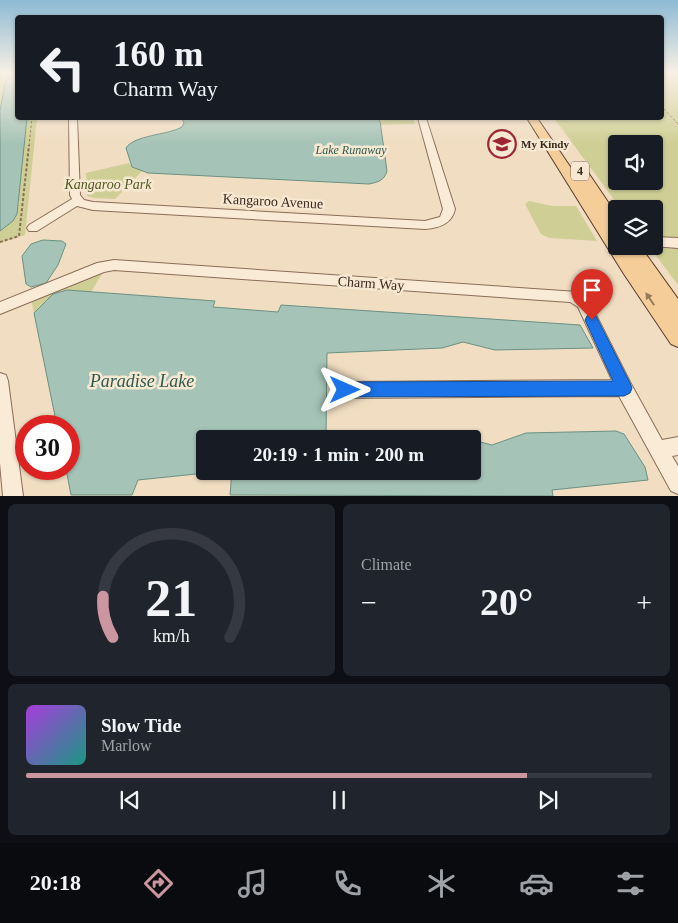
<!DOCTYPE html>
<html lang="en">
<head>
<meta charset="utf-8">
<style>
  :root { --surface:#171b24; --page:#20242c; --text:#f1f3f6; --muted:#9ea1a6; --line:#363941; --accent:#cb969f }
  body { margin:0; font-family:"Times New Roman",serif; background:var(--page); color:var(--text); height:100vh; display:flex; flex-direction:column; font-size:19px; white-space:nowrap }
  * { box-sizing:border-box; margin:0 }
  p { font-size:16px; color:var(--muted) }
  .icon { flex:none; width:28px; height:28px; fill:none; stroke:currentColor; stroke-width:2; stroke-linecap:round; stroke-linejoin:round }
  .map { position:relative; height:496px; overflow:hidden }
  .sheet { display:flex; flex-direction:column; gap:8px; padding:8px; background:#0d0f14; flex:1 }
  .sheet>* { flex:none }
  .top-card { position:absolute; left:15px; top:15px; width:649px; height:105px; border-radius:5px; box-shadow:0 1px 4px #0004; background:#171b24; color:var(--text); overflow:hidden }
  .tools { position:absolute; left:608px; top:135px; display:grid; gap:10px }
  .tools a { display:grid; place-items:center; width:55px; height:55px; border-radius:5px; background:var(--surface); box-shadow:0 1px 4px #0004; font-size:25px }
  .speed { position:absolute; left:15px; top:415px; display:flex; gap:10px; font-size:25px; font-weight:700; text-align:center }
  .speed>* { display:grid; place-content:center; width:65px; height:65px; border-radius:50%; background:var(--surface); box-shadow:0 1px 4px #0004; line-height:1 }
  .speed .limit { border:8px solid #d22; background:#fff; color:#111 }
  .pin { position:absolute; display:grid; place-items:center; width:42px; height:42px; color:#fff; margin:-51px -21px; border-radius:50% 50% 50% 0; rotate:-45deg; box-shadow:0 0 5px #0007 }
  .pin .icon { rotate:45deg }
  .me { position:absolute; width:55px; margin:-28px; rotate:90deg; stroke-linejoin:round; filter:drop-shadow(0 0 4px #0008) }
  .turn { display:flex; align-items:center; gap:18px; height:105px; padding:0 15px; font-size:22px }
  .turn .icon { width:65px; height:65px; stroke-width:2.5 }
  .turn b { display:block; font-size:35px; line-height:42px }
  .big { font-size:38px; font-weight:600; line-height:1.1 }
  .sheet .widget { flex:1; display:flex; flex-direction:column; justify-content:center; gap:8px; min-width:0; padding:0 18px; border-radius:8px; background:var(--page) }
  .sheet .dial { align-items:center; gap:0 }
  .dial svg { height:130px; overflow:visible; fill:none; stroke:var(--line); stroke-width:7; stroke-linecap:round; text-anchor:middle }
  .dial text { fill:var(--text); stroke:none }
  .song { display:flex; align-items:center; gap:15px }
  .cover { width:60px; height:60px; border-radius:8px; background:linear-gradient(135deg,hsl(280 70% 55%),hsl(170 70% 35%)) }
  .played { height:5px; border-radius:2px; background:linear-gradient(90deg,var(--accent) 80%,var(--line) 80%) }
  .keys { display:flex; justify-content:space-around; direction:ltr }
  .heat { display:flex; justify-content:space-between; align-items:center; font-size:28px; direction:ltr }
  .sheet .tiles { flex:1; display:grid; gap:8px; grid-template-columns:1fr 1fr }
  .widget:last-child { grid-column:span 2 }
  .trip { position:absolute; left:196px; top:430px; width:285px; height:50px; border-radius:5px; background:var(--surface); box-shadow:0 1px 4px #0004; font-weight:600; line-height:50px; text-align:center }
  .tab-bar { display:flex; height:80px; justify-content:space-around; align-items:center; background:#090b0e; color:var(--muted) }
  .tab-bar .icon { width:35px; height:35px }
  .tab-bar .current { color:var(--accent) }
  .tab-bar b { font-size:22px; color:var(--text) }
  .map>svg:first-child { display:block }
  .green { fill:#cfcf95; fill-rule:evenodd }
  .water { fill:#a5c3b6; stroke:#6b9183 }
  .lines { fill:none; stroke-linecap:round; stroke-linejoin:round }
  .minor-casing { stroke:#8b6d58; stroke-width:2 }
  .major-casing { stroke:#593c2d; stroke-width:2 }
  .path-far1 { stroke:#8b6d58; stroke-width:1; stroke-dasharray:2.5 2; stroke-linecap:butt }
  .path { stroke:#8b6d58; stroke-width:2; stroke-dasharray:3 2; stroke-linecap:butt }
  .minor { fill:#faebd6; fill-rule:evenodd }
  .major { fill:#f5cd98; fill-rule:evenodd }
  .oneway { fill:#987a5a }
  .route { fill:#1a73e8; stroke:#114b97 }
  .labels { text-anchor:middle; stroke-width:5; stroke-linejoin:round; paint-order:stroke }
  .far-poi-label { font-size:11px; font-weight:bold; fill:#3a281d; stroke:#f7e8d2; text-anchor:start }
  .far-water-label { font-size:12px; font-style:italic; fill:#2c5b52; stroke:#f7e8d2 }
  .shield { fill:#f7e8d2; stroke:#736253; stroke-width:1 }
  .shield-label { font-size:12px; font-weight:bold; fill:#3a281d }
  .park-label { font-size:14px; font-style:italic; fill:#515823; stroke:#f7e8d2 }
  .street-label { font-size:14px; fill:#3a281d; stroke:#f7e8d2 }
  .near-water-label { font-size:18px; font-style:italic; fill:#2c5b52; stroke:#f7e8d2 }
</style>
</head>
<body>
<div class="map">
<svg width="678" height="496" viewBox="0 0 678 496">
  <rect width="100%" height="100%" fill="#f0ddc2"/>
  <path class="green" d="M0,74H17L18,118H37L25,235L0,243Z
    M661,74H678V285L649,246H654V209H621L554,118H661ZM616,144H654V181H616Z
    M377,118H413L415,124L380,125Z
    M129,163L132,167L142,171L115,199L94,198L87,196L86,173Z
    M529,201L552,206H576L597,241L549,238L541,234L525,204Z
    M105,269L91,292C63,290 53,290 34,313L31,299Z"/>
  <path class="water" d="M7,74H17L18,118H27L17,214L13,221L0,231V110Z
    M182,118H377L380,121L387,171C384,181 378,182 369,184L148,173L132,167L126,148C134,135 168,135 182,127L184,123Z
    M43,240L62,241L66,244L58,265L46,283L31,287L26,284L22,256L31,244Z
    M67,290L215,301L213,307L278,312L281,305L580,325L593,348L495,350L463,342L442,348L327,353L326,436L454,435L469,439H205V471H225L138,480L132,495H71L66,469H69V426H57L34,313L53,294Z
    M616,431L624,434L645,467L648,480L552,490L553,496L230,495L232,471H472L473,440L492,445L526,433Z"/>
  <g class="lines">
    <defs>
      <path id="minor" d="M69,118H77L80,195L84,200L93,202L425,221L440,217L443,209L418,118H426L455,209C452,224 439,228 425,229L93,210L77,206L37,231H29L27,228L29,225L72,199L70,195Z
        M654,237L678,238V248L653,246Z
        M114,260L578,292L588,299L630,382L662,440L678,437V455L672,456L678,466V494L671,491L619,396L345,398L339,396L337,390L339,384L345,382L612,380L578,307L570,302L114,270L104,272L0,314V302L97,263Z
        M0,373L6,375L8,381L23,496H3L0,463Z"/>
      <path id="major" d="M527,118H537L573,171L580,167L585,168L616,214V231L613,230L616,235V246H640L678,299V347L671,344L624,274Z"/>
    </defs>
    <use href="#minor" class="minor-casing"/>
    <use href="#major" class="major-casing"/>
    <path class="path-far1" d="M0,79L2,74
      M664,109L678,124
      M29,146L32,118"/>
    <path class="path" d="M0,242L19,236L29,145"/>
    <use href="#minor" class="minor"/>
    <use href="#major" class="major"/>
  </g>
  <defs><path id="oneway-solid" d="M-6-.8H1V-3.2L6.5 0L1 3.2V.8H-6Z" transform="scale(1.25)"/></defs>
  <use class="oneway" href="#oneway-solid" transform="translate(650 299) rotate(-124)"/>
  <linearGradient id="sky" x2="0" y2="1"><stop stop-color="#8dbad4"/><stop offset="0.51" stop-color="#f8f0e4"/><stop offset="1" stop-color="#f8f0e4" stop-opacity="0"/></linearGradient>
  <rect width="678" height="144" fill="url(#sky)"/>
  <path class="route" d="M592,314L596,316L630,383L632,388L630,393L624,396L345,397L340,395L337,390L340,385L345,382L613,381L585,320L587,316Z"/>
  <defs>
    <symbol id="school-ring" viewBox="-11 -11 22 22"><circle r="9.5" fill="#f7e8d2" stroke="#9d2534" stroke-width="1.5"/><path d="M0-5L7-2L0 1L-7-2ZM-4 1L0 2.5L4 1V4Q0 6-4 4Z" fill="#9d2534"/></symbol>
  </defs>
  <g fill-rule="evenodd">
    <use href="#school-ring" x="486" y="128" width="32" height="32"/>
  </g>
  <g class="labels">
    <g class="far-poi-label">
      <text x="521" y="148">My Kindy</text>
    </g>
    <g class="far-water-label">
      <text x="351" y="154">Lake Runaway</text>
    </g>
    <rect class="shield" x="571" y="161.5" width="18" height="19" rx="4"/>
    <g class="shield-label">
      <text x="580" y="175">4</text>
    </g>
    <g class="park-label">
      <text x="108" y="189">Kangaroo Park</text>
    </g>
    <g class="street-label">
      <text transform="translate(273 201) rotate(3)" y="5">Kangaroo Avenue</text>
      <text transform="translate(371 283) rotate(4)" y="5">Charm Way</text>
    </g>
    <g class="near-water-label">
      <text x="142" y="387">Paradise Lake</text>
    </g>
  </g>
</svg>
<div class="tools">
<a><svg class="icon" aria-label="sound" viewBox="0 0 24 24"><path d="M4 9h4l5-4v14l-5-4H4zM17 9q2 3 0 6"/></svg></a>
<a><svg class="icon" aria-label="layers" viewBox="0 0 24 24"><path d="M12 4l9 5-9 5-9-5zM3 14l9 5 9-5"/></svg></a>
</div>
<div class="speed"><div class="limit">30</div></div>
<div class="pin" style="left:592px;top:320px;background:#d93025"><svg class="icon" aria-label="arrive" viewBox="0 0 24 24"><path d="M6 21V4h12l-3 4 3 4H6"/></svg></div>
<svg class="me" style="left:345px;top:390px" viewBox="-20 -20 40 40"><path d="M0-17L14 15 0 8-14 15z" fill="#1a73e8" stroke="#fff" stroke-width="4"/></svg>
<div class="trip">20:19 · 1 min · 200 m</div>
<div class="top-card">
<div class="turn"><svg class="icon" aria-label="left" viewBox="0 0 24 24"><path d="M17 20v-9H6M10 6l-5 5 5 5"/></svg><div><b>160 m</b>Charm Way</div></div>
</div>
</div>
<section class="sheet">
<div class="tiles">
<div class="widget dial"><svg viewBox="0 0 100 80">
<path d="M14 69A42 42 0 1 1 86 69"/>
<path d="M14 69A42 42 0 0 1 8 44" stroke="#cb969f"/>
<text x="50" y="56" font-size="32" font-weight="700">21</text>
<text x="50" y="72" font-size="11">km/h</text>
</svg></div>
<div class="widget"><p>Climate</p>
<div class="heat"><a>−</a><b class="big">20°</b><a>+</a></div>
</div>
<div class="widget">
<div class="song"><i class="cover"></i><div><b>Slow Tide</b><p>Marlow</p></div></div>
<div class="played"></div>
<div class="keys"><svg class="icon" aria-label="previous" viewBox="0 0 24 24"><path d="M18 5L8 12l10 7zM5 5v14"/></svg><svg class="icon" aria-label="pause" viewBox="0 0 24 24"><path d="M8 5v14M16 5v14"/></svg><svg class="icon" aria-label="next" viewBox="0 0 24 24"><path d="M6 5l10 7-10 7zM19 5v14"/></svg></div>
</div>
</div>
</section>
<nav class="tab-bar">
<b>20:18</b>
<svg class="icon current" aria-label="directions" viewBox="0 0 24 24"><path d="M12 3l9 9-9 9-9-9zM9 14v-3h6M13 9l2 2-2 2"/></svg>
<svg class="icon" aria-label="music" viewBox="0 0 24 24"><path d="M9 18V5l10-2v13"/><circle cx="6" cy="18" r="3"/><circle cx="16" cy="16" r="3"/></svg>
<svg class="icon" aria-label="phone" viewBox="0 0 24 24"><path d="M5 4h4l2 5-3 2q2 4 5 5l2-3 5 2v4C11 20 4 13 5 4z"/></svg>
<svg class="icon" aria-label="climate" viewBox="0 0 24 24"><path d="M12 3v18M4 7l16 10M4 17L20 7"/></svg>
<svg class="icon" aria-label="car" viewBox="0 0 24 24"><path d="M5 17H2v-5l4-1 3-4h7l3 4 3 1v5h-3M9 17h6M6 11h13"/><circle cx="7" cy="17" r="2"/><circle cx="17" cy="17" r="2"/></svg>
<svg class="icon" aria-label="filters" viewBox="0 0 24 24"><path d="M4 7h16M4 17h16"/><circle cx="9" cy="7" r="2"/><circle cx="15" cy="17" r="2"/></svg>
</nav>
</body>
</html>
